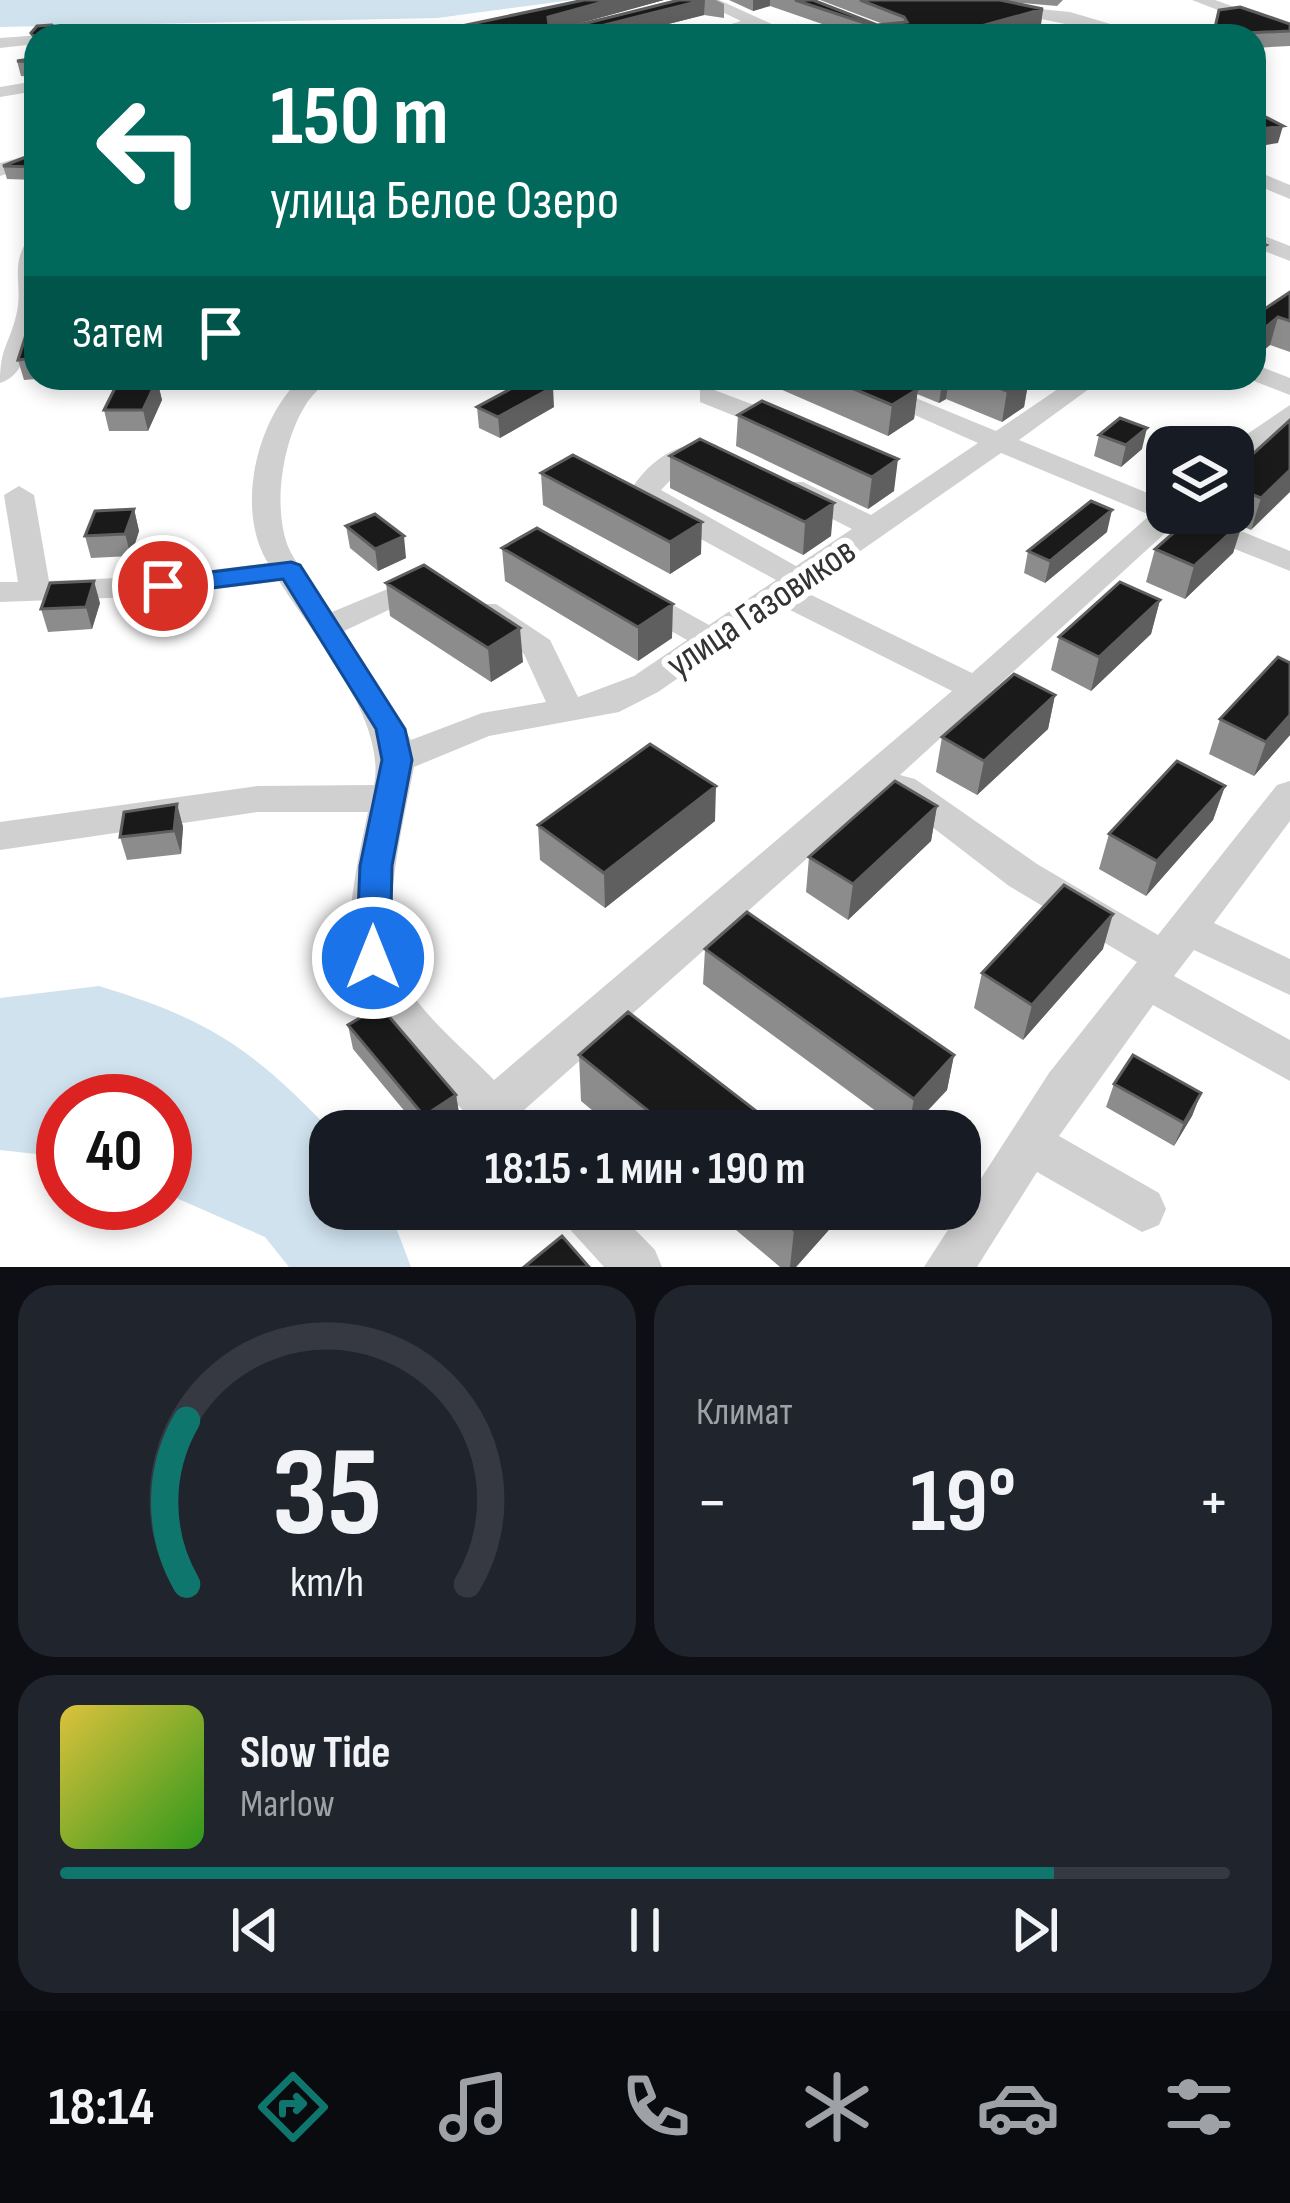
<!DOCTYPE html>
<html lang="ru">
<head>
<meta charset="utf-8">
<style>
  :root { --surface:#171b24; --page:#20242c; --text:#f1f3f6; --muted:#9ea1a6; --line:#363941; --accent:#0f766e }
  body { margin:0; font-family:"Sofia Sans Condensed",sans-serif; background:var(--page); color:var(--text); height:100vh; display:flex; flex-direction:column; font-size:45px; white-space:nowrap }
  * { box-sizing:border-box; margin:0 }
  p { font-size:39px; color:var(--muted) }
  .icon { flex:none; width:66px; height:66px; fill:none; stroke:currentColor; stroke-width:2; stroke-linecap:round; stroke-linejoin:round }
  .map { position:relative; height:1267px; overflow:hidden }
  .sheet { display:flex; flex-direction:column; gap:18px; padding:18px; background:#0d0f14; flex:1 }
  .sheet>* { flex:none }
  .banner { position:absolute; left:24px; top:24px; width:1242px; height:366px; border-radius:36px; box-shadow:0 6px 18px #0003; background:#00695c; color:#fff; overflow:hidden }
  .buttons { position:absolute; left:1146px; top:426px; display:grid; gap:24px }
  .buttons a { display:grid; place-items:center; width:108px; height:108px; border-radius:24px; background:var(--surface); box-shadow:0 6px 18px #0003; font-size:60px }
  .speed { position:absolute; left:36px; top:1074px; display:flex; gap:24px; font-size:60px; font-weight:700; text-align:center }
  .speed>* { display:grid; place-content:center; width:156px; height:156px; border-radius:50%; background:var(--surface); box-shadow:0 6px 18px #0003; line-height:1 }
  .speed .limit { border:18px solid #d22; background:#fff; color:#111 }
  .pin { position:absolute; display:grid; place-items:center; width:102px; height:102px; color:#fff; margin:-51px; border:6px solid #fff; border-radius:50%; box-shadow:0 3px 12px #0007 }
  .me { position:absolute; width:132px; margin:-66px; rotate:0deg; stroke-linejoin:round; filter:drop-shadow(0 0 9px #0008) }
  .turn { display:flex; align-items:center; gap:42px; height:252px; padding:0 48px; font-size:54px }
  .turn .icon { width:156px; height:156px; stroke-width:2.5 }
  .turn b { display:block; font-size:84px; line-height:102px }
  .then { display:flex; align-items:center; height:114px; padding:0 48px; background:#0003; gap:24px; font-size:45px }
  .big { font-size:90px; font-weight:700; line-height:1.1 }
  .sheet .tile { flex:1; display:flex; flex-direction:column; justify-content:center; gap:18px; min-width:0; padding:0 42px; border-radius:36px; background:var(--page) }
  .sheet .dial { align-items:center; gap:0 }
  .dial svg { height:312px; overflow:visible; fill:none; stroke:var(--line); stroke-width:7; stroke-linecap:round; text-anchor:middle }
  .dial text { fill:var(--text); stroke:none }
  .song { display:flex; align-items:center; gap:36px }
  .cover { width:144px; height:144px; border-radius:18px; background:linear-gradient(135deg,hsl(50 70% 55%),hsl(110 70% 35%)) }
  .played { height:12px; border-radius:6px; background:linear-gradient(90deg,var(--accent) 85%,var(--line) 85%) }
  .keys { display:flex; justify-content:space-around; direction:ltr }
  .heat { display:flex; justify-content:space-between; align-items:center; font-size:66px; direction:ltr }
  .sheet .tiles { flex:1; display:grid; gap:18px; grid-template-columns:1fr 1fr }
  .tile:last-child { grid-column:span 2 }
  .trip { position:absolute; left:309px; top:1110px; width:672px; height:120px; border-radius:36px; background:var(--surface); box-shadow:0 6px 18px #0003; font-weight:700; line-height:120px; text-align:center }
  .tabs { display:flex; height:192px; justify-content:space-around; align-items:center; background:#090b0e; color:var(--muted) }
  .tabs .icon { width:84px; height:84px }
  .tabs .current { color:var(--accent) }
  .tabs b { font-size:54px; color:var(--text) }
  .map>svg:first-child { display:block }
  .water { fill:#cfe2ee }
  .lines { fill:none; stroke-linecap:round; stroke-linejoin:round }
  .minor { fill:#d0d0d0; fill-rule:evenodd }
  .wall { fill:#8c8c8c }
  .shaded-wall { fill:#5f5f5f }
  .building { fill:#1a1a1a; stroke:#5f5f5f; stroke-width:3 }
  .route { fill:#1a73e8; stroke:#114b97; stroke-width:3 }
  .labels { text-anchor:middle; stroke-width:12; stroke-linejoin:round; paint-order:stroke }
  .street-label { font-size:39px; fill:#333; stroke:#fff }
</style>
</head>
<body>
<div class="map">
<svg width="1290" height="1267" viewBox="0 0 1290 1267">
  <rect width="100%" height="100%" fill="#fff"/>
  <path class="water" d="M0,0H573L437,18L0,27Z
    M99,986C208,1019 252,1048 331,1131L330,1209H389L411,1267H289L265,1237L165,1193V1101H63V1157L0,1150V998Z"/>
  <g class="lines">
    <path class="minor" d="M697,0H719L798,36H776L756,28L693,36L741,21Z
      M949,0L1070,12L1151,36H1123Z
      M1192,0H1215L1290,27V38Z
      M85,28L91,36H51Z
      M42,35L36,36V44L0,48V38Z
      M36,81V91L0,97V87Z
      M36,153V165L0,176V163Z
      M1254,170L1290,185V199L1254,184Z
      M1254,232L1290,246V261L1254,247Z
      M36,237C36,272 43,371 0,383C0,347 9,345 16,316C24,286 9,267 28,239Z
      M1254,364L1290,378V395L1246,378H1254Z
      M301,378H329C321,388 311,395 305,406C283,441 273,504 287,544C293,561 319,593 332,612L419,576H441L446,583L344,631L411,740L482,713L546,702L524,654L474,618L469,611L474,604H496L550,640L578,697L634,676L687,640L624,604L619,597L624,590H646L709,625L776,580L644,508L631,490C648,461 682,437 717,445V457L681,469L661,490L796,566L852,529L783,494L778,488L783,482H803L871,515L978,443L831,378H867L996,431L1074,378H1104L1019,440L1167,501V513H1197L1290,551V571L1174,525L900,775L915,779L1037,864L1158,935L1277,785L1290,781V821L1214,923L1290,959V995L1194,950L1174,976L1290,1040V1081L1153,1005L1059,1136L1159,1193L1166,1209L1159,1225L1142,1232L1037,1172L977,1267H924L1049,1073L1137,962L1009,886L884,790L523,1111L534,1131H482C438,1081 371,1026 353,960C343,923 360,850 368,812H257L0,850V822L257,786L374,785C387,720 314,636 279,581L163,596L0,602V582H18L4,495L19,486L34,495L49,581L163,576L268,563C235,510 256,420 301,378ZM1001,453L1150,515L972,673L803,591ZM782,606L952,691L494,1080C463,1047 406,1004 394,958C382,911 405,813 414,767L489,736L619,712L658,692Z
      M709,388L797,421L801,427L787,435L777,433L700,402V390Z
      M1290,405V426L1233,465V447H1228Z
      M559,1209H615L655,1250L662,1267H604L566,1225Z"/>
  </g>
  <path class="wall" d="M584,0H664L572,25L679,0H716L724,4V18L704,15L621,36H414Z
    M729,0H813L877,25L883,24L820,0H1063L1057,6L1010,2L1043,9L1041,24L997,36H857L770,6L753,11Z
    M1290,24V46L1254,48V36H1213Z
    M36,58L34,77L21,76L17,61Z
    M36,153V180L7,179L3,166Z
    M1290,292V352L1270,345L1254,358V316Z
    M36,325V378H47L24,380L18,360Z
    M764,378H1029L1024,407L1002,422L946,399L939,403L917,394L914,419L888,436L764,382Z
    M157,380L162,400L148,431H109L104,410Z
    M762,401L894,491L868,509L736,446L738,415Z
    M477,407H554L500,438L479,428Z
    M1290,420L1251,530L1242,526L1233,553L1185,599L1146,582L1155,549L1196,513H1233V472Z
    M1099,435L1142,449L1121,467L1094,456Z
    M670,456L831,536L803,555L670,488Z
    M541,473L701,554L670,574L543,505Z
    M134,509L139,531L131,556L91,558L85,536Z
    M346,526L406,558L378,571L350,548Z
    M1107,532L1045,583L1024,573L1028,551Z
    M502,548L672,638L638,661L505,581Z
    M386,583L523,662L491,682L390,616Z
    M1160,600L1151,634L1091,691L1051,670L1059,637Z
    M188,601L179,628L135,629L129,606Z
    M100,603L92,629L48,632L41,609Z
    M1290,663V735L1254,776L1209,754L1220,719Z
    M1055,695L1048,729L977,795L936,772L942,737Z
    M1225,786L1213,820L1146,896L1099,869L1109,834Z
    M177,804L183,827L181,854L127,860L120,837Z
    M937,806L931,841L848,920L806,892L809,857Z
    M715,821L605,908L540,860L538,825Z
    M705,949L954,1055L947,1090L909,1131H903L703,984Z
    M1103,949L1023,1040L974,1008L982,973Z
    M348,1025L456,1095L460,1119L441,1131H421L353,1049Z
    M579,1055L782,1131H617L581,1101Z
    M1114,1084L1201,1093L1192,1116L1174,1146L1106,1107Z
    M711,1209H837L835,1223L796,1267H780Z"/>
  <path class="shaded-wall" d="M610,0H664L549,32L548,17Z
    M705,0L704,15L621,36H561Z
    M753,0H770V6L753,11Z
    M1043,9L1041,24L997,36H945Z
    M1283,126L1278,143L1254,147V130Z
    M1266,245L1258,273L1254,275V252Z
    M1278,317L1270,345L1254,358V337Z
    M943,378H949L946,399L939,403Z
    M1027,378H1029L1024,407L1002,422L1007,391Z
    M157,380L162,400L148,431L143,410Z
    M553,387L554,407L500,438L498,417Z
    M918,389L914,419L888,436L892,405Z
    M1147,428L1142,449L1121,467L1126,445Z
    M898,459L894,491L868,509L872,477Z
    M1290,470V492L1251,530L1261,498Z
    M834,503L831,536L803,555L805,522Z
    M134,509L139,531L131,556L125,534Z
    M1112,510L1107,532L1045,583L1050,561Z
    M1243,521L1233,553L1185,599L1194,566Z
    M702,522L701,554L670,574V542Z
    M404,536L406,558L378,571L375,549Z
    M183,579L188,601L179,628L174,605Z
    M94,581L100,603L92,629L86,607Z
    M1160,600L1151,634L1091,691L1099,657Z
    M673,604L672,638L638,661V627Z
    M520,628L523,662L491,682L488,648Z
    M1055,695L1048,729L977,795L984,761Z
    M1290,715V735L1254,776L1266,742Z
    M716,786L715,821L605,908L604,873Z
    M1225,786L1213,820L1146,896L1157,861Z
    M177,804L183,827L181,854L174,831Z
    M937,806L931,841L848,920L853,884Z
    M1113,914L1103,949L1023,1040L1032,1005Z
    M954,1055L947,1090L908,1131L914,1099Z
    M1201,1093L1192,1116L1174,1146L1184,1123Z
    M456,1095L460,1119L441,1131H427L424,1116Z
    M813,1209H837L835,1223L796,1267H790L794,1230Z"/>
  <path class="building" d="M584,0H610L548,17L549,25H579L679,0H704L561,36H414Z
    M795,0H813L877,25L907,22L904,17L860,0H1000L1043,9L945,36H904Z
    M1240,7L1290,24V31L1245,33V36H1213L1219,10Z
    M52,25L64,36H36V39L31,33L37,26Z
    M36,58V82H34L35,62L17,61Z
    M1254,111L1283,126L1254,130Z
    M36,153V167L3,166Z
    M1254,241L1266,245L1254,252Z
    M1290,292V321L1278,317L1254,337V316Z
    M29,325H36V358L18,360Z
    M531,378H548L553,387L498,417L477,407Z
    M828,378H891L918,389L892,405Z
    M974,378H1027L1007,391Z
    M119,380H157L143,410H104Z
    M762,401L898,459L872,477L738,415Z
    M1120,418L1147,428L1126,445L1099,435Z
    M1290,420V470L1261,498L1233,487V472Z
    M700,439L834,503L805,522L670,456Z
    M573,455L702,522L670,542L541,473Z
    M1091,501L1112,510L1050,561L1028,551Z
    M134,509L125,534L85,536L95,511Z
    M1196,513H1223L1243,521L1194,566L1155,549Z
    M375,514L404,536L375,549L346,526Z
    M537,528L673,604L638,627L502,548Z
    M424,565L520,628L488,648L386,583Z
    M183,579L174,605L129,606L139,580Z
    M94,581L86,607L41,609L50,583Z
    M1120,582L1160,600L1099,657L1059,637Z
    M1278,657L1290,663V715L1266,742L1220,719Z
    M1014,674L1055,695L984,761L942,737Z
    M650,744L716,786L604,873L538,825Z
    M1177,761L1225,786L1157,861L1109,834Z
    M895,781L937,806L853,884L809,857Z
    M177,804L174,831L120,837L124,812Z
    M1064,885L1113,914L1032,1005L982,973Z
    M747,912L954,1055L914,1099L705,949Z
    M380,1006L456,1095L424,1116L348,1025Z
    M628,1012L782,1131H673L579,1055Z
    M1133,1055L1201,1093L1184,1123L1114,1084Z
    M769,1209H813L794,1230Z
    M562,1236L589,1267H524Z"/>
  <path class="route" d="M291,562L300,565L405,729L412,760L392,866L390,958L385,968H361L356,958L360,866L382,760L376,729L283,579L163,594L149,586L163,578Z"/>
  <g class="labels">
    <g class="street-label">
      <text transform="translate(760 606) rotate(-34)" y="14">улица Газовиков</text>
    </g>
  </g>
</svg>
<div class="buttons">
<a><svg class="icon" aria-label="layers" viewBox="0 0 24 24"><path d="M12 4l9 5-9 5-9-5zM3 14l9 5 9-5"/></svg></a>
</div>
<div class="speed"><div class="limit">40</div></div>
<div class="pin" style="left:163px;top:586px;background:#d93025"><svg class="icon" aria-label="arrive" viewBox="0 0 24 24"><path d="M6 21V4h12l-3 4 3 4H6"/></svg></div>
<svg class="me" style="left:373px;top:958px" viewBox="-20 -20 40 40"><circle r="17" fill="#1a73e8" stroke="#fff" stroke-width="3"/><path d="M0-11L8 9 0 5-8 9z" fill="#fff"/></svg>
<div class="trip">18:15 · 1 мин · 190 m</div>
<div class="banner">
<div class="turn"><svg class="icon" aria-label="left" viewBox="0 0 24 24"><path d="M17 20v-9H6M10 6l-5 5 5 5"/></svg><div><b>150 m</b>улица Белое Озеро</div></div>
<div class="then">Затем<svg class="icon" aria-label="arrive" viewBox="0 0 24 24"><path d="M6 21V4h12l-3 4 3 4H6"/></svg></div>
</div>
</div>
<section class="sheet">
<div class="tiles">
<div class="tile dial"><svg viewBox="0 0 100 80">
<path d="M14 69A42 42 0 1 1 86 69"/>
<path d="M14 69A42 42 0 0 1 14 27" stroke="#0f766e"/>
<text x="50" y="56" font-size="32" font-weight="700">35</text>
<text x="50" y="72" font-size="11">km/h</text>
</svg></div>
<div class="tile"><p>Климат</p>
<div class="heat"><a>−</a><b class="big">19°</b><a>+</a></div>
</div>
<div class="tile">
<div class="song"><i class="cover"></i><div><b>Slow Tide</b><p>Marlow</p></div></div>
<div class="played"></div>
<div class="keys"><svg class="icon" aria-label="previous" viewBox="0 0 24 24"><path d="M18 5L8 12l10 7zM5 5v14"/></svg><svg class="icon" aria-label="pause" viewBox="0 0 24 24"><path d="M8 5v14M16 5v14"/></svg><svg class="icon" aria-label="next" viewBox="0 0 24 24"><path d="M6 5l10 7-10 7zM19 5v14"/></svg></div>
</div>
</div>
</section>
<nav class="tabs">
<b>18:14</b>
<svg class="icon current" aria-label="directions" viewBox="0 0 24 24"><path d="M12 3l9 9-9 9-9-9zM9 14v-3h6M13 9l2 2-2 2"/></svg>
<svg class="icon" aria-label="music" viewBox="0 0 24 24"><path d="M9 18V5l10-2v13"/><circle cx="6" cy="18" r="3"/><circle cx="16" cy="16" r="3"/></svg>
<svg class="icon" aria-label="phone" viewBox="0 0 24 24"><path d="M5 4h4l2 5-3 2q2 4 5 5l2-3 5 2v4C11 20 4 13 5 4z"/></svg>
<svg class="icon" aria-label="climate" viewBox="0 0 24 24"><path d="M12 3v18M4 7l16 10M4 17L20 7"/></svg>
<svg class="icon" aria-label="car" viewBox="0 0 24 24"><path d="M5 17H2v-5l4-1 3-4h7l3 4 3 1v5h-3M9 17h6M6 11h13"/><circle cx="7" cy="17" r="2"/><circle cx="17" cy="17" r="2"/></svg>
<svg class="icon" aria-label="filters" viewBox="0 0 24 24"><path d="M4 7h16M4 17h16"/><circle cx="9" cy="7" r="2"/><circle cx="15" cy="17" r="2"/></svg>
</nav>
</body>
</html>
